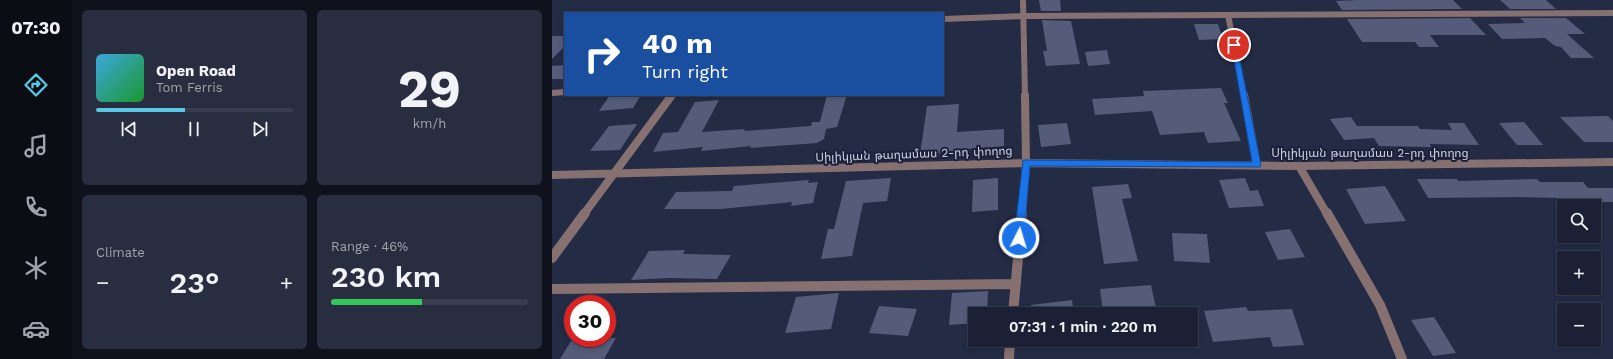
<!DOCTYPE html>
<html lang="en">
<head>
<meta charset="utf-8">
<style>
  :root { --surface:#1b2034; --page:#282d40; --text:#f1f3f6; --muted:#a0a3ac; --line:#393e4f; --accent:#59c8e4 }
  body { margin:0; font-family:"Work Sans","Noto Sans Armenian",sans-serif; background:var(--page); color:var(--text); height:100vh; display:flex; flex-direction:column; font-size:15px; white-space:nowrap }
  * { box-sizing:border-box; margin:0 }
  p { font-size:13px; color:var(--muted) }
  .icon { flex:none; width:22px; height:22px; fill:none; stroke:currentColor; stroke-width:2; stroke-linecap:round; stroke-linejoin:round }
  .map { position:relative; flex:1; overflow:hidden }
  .side { display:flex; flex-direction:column; gap:10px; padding:10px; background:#0f121d; width:480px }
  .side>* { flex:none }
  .banner { position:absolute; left:12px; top:12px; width:380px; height:84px; border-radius:0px; box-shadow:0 2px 6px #0003,0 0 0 1px var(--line); background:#1a4fa0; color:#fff; overflow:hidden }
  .tools { position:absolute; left:1005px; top:199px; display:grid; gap:8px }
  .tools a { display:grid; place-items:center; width:44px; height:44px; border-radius:0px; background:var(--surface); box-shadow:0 2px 6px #0003,0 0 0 1px var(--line); font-size:20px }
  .speed { position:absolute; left:12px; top:295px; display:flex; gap:8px; font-size:20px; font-weight:700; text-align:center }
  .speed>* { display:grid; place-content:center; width:52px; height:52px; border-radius:50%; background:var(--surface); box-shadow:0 2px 6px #0003,0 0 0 1px var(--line); line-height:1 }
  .speed .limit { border:6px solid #d22; background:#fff; color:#111 }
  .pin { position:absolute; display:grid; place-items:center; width:34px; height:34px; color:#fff; margin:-17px; border:2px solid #fff; border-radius:50%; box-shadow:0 1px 4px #0007 }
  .me { position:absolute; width:44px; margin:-22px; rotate:5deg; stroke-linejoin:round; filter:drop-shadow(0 0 3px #0008) }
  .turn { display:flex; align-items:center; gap:14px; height:84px; padding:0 12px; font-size:18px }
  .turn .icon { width:52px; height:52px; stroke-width:2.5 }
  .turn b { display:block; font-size:28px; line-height:34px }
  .big { font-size:30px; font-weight:600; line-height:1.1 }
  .side .widget { flex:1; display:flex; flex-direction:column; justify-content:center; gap:6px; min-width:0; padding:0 14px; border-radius:6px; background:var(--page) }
  .side .dial { align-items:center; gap:0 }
  .dial b { font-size:52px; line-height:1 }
  .song { display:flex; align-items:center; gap:12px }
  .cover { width:48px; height:48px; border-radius:6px; background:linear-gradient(135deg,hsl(200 70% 55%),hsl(130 70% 35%)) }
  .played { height:4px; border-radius:2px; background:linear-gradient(90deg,var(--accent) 45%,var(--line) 45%) }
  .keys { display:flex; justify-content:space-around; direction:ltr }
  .heat { display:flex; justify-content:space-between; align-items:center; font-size:22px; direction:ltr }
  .charge { height:6px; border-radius:3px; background:linear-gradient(90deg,#34c759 46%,var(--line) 0) }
  .side .tiles { flex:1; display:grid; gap:10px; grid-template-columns:repeat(2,1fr) }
  .trip { position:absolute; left:416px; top:307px; width:230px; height:40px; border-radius:0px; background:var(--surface); box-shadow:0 2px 6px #0003,0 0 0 1px var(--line); font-weight:600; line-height:40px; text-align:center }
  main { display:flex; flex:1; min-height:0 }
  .tabs { display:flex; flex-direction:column; width:72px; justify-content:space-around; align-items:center; background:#0b0d15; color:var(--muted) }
  .tabs .icon { width:28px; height:28px }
  .tabs .current { color:var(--accent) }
  .tabs b { font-size:18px; color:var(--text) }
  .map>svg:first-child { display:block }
  .building { fill:#545c7a }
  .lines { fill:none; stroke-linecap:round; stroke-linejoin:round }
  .street-far2 { stroke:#867170; stroke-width:6 }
  .street-far1 { stroke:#867170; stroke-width:8 }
  .street { stroke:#867170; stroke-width:10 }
  .route { fill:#1a73e8; stroke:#114b97 }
  .labels { text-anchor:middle; stroke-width:4; stroke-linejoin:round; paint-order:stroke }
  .street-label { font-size:12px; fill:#ccd2e3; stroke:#1b213b }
</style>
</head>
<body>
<main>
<nav class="tabs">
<b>07:30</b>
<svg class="icon current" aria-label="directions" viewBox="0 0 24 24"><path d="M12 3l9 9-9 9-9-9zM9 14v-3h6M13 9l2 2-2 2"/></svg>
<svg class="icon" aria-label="music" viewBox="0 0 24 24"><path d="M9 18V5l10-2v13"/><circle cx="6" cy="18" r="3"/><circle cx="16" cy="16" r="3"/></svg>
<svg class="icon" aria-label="phone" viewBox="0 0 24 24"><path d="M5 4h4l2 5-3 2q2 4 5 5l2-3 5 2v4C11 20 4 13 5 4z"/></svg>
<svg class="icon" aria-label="climate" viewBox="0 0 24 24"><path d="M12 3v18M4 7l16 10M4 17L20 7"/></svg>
<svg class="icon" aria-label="car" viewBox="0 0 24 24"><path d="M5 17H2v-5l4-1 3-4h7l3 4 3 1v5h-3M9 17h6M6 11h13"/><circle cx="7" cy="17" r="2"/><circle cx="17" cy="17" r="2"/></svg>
</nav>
<section class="side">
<div class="tiles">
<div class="widget">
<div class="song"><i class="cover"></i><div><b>Open Road</b><p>Tom Ferris</p></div></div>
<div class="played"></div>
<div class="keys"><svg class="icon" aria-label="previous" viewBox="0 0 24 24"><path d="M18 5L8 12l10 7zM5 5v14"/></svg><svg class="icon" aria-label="pause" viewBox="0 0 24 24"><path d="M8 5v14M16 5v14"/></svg><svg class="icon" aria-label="next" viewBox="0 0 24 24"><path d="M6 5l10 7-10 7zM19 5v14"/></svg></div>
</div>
<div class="widget dial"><b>29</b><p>km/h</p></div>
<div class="widget"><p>Climate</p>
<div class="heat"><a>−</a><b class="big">23°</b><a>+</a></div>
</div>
<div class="widget"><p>Range · 46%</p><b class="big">230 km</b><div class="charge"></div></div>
</div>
</section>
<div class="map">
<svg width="1061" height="359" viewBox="0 0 1061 359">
  <rect width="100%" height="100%" fill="#242b45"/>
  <path class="building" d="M487,0H508L509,11H489Z
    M806,0H901L910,9L790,10L784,1Z
    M948,0H994L1004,9H958Z
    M918,18L934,35H878L887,47H867L863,42H810L795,19Z
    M968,18H1014L1033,34H1015L1042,58H1019L1009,47L1003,46L993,38L950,39L936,24L973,23Z
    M490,20L519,21L528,64L494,66L491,51H495Z
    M642,24H666L671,39L647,40Z
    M0,36H13V46L0,59Z
    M555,50L558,64L536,66L533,52Z
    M13,65V79H0V66Z
    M669,88L676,103H672L689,141L656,143L652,132L608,135L600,111L543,115L540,99L592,96L591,91Z
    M58,95H89L81,108L47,111Z
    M275,95H295L285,127L274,129L272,139L265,143L198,148L199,146L149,151L151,147L101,152L111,133L126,132L143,102L167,100L150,132L193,129L192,131L259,126L260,122H268Z
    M407,104L405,132L452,129V146L403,150V152L368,155L375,106Z
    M1056,116L1061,121V142H1032L1008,117Z
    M799,117L805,126H866L868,129L900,130L896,123H912L927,145L878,144L879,147L827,146L822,138L792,140L778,119Z
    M972,122L991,145H965L947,123Z
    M515,123L519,144L489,147L486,125Z
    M85,124L68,150L38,151L57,126Z
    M339,178L335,201L311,203L300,256L269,259L276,229H282L294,181Z
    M446,178V210L420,212L421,180Z
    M693,178L698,191L706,190L712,206L677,208L667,180Z
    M865,179H905L906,181L985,179L988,182H1031L1036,188H1061V202H1012L1009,198L966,197L876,198Z
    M257,180L256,183L266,182L261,203L239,206L240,202L169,209H112L124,192L180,191L182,186Z
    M576,184L580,198L570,199L586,261L552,264L540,187Z
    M833,186L854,221L813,224L794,189Z
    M738,229L753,257L726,260L713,232Z
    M620,233L655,234L658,263L622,261Z
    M133,250L131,254L179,255L165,279L117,278L79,280L97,251Z
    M599,285L604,308L551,312L548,289Z
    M436,291L435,314H423V323L397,325L400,293Z
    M287,293L279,329L233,333L244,297Z
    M520,300L522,314H480L479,305Z
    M327,306L365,309L356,336L317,333Z
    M694,307L696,311L740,309L752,345L721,347L718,337L661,342L652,311Z
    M882,317L904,353L881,356L859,320Z
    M21,338H64L52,359H8Z"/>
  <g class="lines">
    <path class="street-far2" d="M471,0L473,96
      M676,15L692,96
      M391,19L473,16L1061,13
      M0,93L13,92
      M119,96L120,95"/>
    <path class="street-far1" d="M692,95L705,165
      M747,166L775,214
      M0,175L474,163L747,166L1061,162
      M32,214L120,95
      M470,214L474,163L473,95"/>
    <path class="street" d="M775,213L828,305L850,359
      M0,258L33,213
      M0,289L463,284
      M461,314L470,213
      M457,359L458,340"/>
  </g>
  <path class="route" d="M679,43L685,45L709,165L708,167L478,166L472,238L471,241H464L462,238L471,160L700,162Z"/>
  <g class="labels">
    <g class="street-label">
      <text x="818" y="157">Սիլիկյան թաղամաս 2-րդ փողոց</text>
      <text transform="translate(362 154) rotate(-2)" y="4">Սիլիկյան թաղամաս 2-րդ փողոց</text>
    </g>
  </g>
</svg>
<div class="tools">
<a><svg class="icon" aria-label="search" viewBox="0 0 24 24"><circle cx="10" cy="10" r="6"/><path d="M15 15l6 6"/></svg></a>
<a>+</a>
<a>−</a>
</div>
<div class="speed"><div class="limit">30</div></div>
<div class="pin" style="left:682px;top:45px;background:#d93025"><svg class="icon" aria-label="arrive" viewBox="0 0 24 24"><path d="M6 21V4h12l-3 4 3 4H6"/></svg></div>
<svg class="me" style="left:467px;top:238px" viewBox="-20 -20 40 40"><circle r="17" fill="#1a73e8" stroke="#fff" stroke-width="3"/><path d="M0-11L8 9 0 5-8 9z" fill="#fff"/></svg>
<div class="trip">07:31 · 1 min · 220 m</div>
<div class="banner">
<div class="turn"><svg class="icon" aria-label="right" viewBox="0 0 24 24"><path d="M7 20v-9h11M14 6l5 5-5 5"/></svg><div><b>40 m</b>Turn right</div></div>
</div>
</div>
</main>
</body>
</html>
